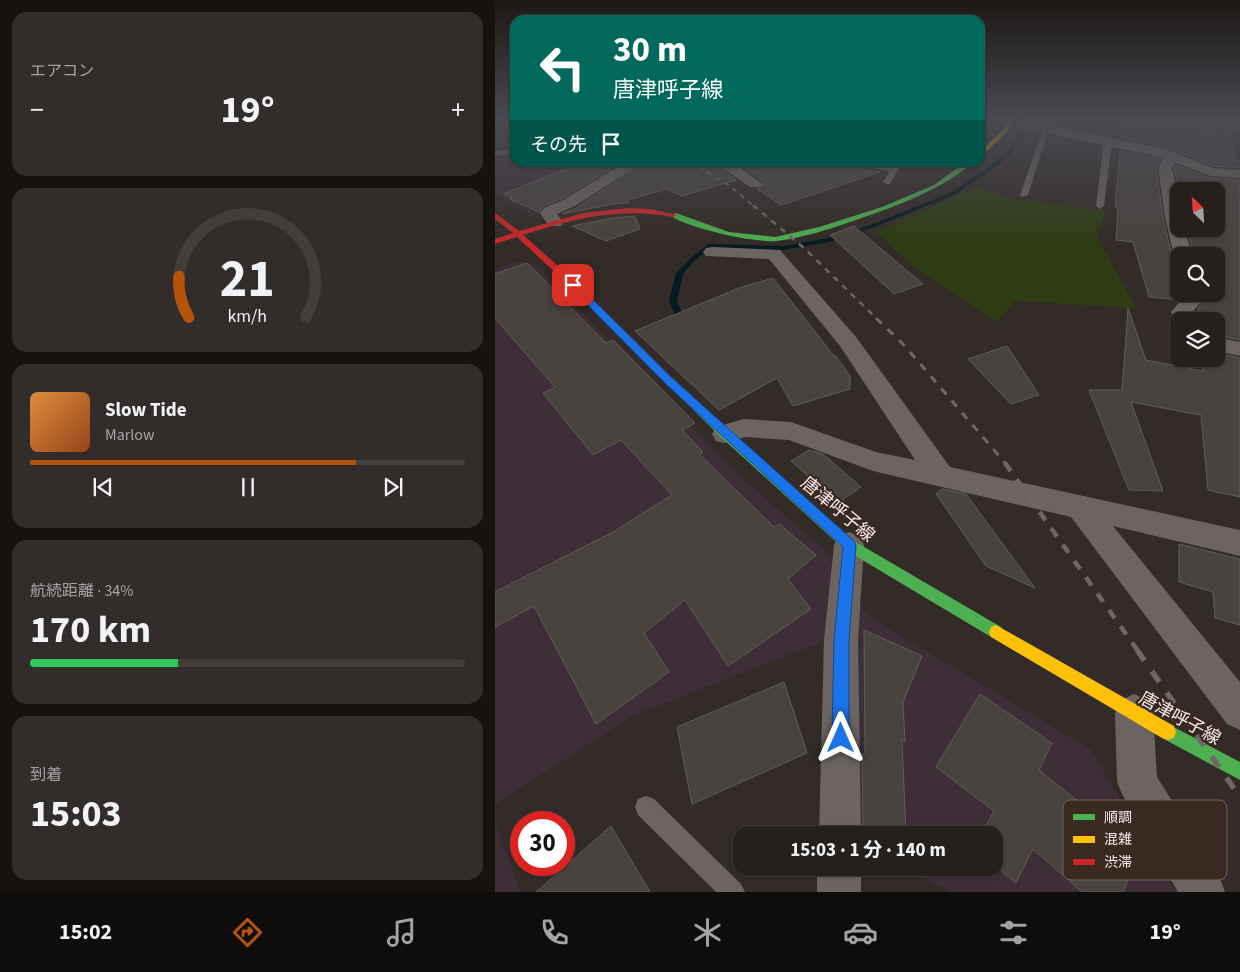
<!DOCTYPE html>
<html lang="ja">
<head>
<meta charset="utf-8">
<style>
  :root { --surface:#26201d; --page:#322d2a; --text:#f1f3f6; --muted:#a4a3a4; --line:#423e3b; --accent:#b45309 }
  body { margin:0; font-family:"Source Sans 3","Noto Sans JP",sans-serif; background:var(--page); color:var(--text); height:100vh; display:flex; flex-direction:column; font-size:19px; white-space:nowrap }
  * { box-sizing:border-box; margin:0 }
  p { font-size:16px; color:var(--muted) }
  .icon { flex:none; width:28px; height:28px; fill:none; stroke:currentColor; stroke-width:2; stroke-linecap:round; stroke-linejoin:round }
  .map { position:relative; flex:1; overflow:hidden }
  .drawer { display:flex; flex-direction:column; gap:12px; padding:12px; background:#151210; width:495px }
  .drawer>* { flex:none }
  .guide { position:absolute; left:15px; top:15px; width:475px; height:152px; border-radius:15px; box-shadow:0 1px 4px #0004,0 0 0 1px var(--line); background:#00695c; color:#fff; overflow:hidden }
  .needle { width:32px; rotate:335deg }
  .controls { position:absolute; left:675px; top:182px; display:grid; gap:10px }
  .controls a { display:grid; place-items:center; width:55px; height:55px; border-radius:10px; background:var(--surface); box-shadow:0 1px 4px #0004,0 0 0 1px var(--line); font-size:25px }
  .speed { position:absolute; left:15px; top:811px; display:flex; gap:10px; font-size:25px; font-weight:700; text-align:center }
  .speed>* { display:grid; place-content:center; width:65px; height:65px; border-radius:50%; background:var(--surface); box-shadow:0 1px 4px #0004,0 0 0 1px var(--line); line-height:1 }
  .speed .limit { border:8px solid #d22; background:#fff; color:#111 }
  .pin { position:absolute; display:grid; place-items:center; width:42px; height:42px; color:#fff; margin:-21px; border-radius:10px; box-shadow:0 2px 8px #0006 }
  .me { position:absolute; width:55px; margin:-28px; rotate:0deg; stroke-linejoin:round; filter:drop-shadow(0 0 4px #0008) }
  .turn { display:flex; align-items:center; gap:18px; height:105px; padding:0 20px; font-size:22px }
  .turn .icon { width:65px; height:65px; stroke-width:2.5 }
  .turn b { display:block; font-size:35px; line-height:42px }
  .then { display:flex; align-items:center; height:48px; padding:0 20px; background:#0003; gap:10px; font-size:19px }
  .big { font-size:38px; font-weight:700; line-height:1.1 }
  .drawer .card { flex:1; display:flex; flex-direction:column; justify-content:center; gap:8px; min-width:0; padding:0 18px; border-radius:15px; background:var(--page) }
  .drawer .dial { align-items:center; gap:0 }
  .dial svg { height:130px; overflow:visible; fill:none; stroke:var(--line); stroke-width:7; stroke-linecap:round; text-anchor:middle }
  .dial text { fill:var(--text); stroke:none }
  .song { display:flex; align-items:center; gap:15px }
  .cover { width:60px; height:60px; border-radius:8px; background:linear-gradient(135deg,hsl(30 70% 55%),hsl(20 70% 35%)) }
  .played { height:5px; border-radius:2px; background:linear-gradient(90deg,var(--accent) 75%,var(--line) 75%) }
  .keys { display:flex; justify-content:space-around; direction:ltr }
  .heat { display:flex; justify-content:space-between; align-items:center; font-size:28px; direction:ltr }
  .charge { height:8px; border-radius:4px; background:linear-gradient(90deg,#34c759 34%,var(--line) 0) }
  .trip { position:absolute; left:238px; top:826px; width:270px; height:50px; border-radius:15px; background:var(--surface); box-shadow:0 1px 4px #0004,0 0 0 1px var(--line); font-weight:700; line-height:50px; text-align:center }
  .tab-bar { display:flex; height:80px; justify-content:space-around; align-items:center; background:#0f0d0c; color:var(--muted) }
  .tab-bar .icon { width:35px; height:35px }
  .tab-bar .active { color:var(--accent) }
  .tab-bar b { font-size:22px; color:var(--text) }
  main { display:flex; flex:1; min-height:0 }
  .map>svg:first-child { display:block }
  .commercial { fill:#3d2e38 }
  .green { fill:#2f3c14 }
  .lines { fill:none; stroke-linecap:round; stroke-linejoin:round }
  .stream { fill:#051b22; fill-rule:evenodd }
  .building { fill:#49433f; stroke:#625c57 }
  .lane { fill:#6b6460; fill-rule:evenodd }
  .street { fill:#6b6460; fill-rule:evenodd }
  .fast { fill:#4caf50; fill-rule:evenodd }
  .slow { fill:#ffc107; fill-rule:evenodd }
  .jam { fill:#c62828; fill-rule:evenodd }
  .rail-far4 { stroke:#6e6763; stroke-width:2; stroke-dasharray:5 5; stroke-linecap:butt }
  .rail-far3 { stroke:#6e6763; stroke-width:2.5; stroke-dasharray:6 6; stroke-linecap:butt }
  .rail-far2 { stroke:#6e6763; stroke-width:3; stroke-dasharray:8 8; stroke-linecap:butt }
  .rail-far1 { stroke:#6e6763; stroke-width:4.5; stroke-dasharray:10 10; stroke-linecap:butt }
  .rail { stroke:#6e6763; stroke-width:5.5; stroke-dasharray:13 13; stroke-linecap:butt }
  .route { fill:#1a73e8; stroke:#114b97 }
  .labels { text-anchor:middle; stroke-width:4.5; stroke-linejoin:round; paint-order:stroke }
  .street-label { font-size:18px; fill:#f8ede7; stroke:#392921 }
  .key { fill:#392921; stroke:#72645c; stroke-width:1 }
  .key-label { font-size:14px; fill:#f8ede7 }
</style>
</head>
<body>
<main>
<section class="drawer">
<div class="card"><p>エアコン</p>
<div class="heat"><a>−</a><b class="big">19°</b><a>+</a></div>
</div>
<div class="card dial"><svg viewBox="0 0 100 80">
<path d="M14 69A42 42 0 1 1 86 69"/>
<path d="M14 69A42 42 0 0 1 8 44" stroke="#b45309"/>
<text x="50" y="56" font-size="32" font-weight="700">21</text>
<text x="50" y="72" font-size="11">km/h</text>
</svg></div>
<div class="card">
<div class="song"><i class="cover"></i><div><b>Slow Tide</b><p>Marlow</p></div></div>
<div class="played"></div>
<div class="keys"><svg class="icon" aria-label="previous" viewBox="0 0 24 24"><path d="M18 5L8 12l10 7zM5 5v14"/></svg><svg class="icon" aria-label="pause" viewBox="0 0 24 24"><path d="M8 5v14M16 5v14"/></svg><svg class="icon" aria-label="next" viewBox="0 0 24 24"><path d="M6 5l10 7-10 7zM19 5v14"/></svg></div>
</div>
<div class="card"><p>航続距離 · 34%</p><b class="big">170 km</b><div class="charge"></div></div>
<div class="card"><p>到着</p><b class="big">15:03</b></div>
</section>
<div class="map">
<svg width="745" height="892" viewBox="0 0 745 892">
  <rect width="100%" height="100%" fill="#332b27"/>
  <path class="commercial" d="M20,152V162L85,163L118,171L66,204L37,215L0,193V155Z
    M24,261L41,265L249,480L331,551L375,617L596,750L681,892H457L408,868H499V835H356L358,630L135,717L0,805V269Z
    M0,820L25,892H0Z"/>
  <path class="green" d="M484,187L511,198L610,211L602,237L641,308L520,301L502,322L419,267L381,231Z"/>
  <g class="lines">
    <path class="stream" d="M527,132L530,134L517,153L498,169L461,194L377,228L334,242L288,250L218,247L201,259L188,274L182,301L192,326L188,328L184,326L174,301L181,273L197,257L214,244L288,246L333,238L373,226L457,192L494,167L513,151Z"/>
  </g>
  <path class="building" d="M628,119L671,120L679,125L735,131L740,160L745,161V168L718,166L671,147L626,138Z
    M625,151L666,159L661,168L668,217L677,256L684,262V294H689L684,300L654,297L638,242L621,240L623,207L620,206Z
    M87,162H127L67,198L48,206L44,212L15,199L18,198L8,194Z
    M151,162H217L241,180L187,196L172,189L133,200L134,203L118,204L67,214L81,208Z
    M241,162H327L385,172L286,205L262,189L266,188L269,182Z
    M681,165L715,178L745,180V340L721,335V321H704L703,308L714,294H721V256H699L692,229H721V191L684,192L679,168Z
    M140,216L145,229L111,241L77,226L118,218Z
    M359,226L428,284L399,294L335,235Z
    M32,263L111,343L118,340L200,423L187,430L208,452L204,454L279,527L284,524L321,555L293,579L316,609L233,666L190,600L149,633L174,672L101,724L39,606L0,627V592L118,532L177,495L126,440L98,455L48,393L60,387L0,318V274Z
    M278,278L339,356H341L355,376V389L298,406L282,378L224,410L140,331L244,288Z
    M633,308L651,360L708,371L707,359H721V353L745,358V497L713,490L706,415L636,402L668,491L634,490L594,390H627Z
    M512,346L544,395L516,404L473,359Z
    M314,450L328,454L366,487L343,503L296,461Z
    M447,489L471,494L540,588L491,566L441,494Z
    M684,544L745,559V625L720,618L718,592L684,582Z
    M369,630L427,656L408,702L410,742L407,740L411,834L368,835L367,754H370Z
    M289,682L312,753L197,804L182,727Z
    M485,694L557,743L544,770L646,851L628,892H587L538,849L521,883L499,865V835H486L499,811L441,767Z
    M116,826L155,892H41Z"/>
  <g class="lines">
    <path class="lane" d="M549,126L554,127L533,195L526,197L525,195Z
      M613,138L617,140L609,206L605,209L601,206L609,140Z
      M20,149V153L0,156V152Z
      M329,162H359L397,166L400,162L407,163L395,184H392L388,182L395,171Z
      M151,796L159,799L246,884L250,892H221L143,815L140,807L143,799Z"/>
    <path class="street" d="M500,119H523L671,149L718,168L745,170V178L716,176L680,163L677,168L684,203V229H690L697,256H684V260L679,256L670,217L663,168L669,158L506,123Z
      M673,119H712L745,122V130L679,123Z
      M131,162H149L80,206L62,214L68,222L66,226H54L45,213L49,208L68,200Z
      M219,162H237L268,184L265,187H255Z
      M217,247L285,250L361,337L455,467L745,530V556L618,526L745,682V730L732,724L576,517L378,471L294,440L250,437L230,443L221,441L217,434L221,427L249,419L296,422L381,452L420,460L345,346L274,259L211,256L208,252L211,248Z
      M691,294H712L697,313L700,321H684L683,325L676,312Z
      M721,337L745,342V356L721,351Z
      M354,532L365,536L369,545L363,640L366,835H324L329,640L339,545L343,536Z
      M639,694L652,700L658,713L662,777L724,876L730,892H683L628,796L622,782L620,713L626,700Z
      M322,868H366V892H322Z"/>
    <path class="fast" d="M471,162H479C443,192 399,207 355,222C332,230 306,238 281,241C259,243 192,228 174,215L181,213L234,232L280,237L324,227L387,207L439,185Z
      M175,378L179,379L234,431L359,541L506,627L508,632L506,637L501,639L496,637L349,549L226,437L171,383L170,381Z
      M673,724L745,762V780L667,738L665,732L667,726Z"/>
    <path class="slow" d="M514,119H519L512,132L485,157V152L508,130Z
      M501,625L679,726L681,732L679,738L673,740L667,738L496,637L494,632L496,627Z"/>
    <path class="jam" d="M133,208L156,209L182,215L178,217C124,207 80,218 28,235L71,273L179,379L180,381L175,384L171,383L65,277L22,237L0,244V239L18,233L0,219V213L24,231L88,213Z"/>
    <path class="rail-far4" d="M195,162L235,186L260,207"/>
    <path class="rail-far3" d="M258,205L309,248L382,319"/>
    <path class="rail-far2" d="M381,318L409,345L511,464"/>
    <path class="rail-far1" d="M510,463L643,651"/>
    <path class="rail" d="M642,650L745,797"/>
  </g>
  <linearGradient id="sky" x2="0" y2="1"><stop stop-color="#1c1815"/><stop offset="0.49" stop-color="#4a4a52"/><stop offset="1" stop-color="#4a4a52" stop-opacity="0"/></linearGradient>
  <rect width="745" height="244" fill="url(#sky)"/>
  <path class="route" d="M75,283H81L178,379L359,541L361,545L354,640V738L351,743L346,746L340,743L337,738L339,640L348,547L171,384L75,287Z"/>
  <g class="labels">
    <g class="street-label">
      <text transform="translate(343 509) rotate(40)" y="6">唐津呼子線</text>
      <text transform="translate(685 718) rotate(29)" y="6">唐津呼子線</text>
    </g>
  </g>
  <rect x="568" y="800" width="164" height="80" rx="8" class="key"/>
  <rect x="578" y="814" width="22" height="6" fill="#4caf50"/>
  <rect x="578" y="836" width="22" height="7" fill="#ffc107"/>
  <rect x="578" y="859" width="22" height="6" fill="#c62828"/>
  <g class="key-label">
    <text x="609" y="822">順調</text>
    <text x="609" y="844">混雑</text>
    <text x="609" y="867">渋滞</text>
  </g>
</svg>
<div class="controls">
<a><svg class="needle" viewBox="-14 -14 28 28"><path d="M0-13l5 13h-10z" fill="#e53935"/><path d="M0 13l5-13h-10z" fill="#a4a3a4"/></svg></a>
<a><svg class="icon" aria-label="search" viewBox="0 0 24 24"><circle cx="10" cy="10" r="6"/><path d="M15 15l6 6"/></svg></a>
<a><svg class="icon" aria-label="layers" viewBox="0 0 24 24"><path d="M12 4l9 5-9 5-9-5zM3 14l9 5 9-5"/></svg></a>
</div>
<div class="speed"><div class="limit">30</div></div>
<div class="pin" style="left:78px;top:285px;background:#d93025"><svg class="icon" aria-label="arrive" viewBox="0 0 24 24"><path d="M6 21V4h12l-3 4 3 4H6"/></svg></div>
<svg class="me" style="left:346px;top:738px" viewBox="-20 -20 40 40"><path d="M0-17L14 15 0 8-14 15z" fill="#1a73e8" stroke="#fff" stroke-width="4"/></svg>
<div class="trip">15:03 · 1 分 · 140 m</div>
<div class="guide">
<div class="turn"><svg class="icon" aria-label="left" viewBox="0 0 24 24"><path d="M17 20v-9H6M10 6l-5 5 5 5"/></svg><div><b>30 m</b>唐津呼子線</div></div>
<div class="then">その先<svg class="icon" aria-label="arrive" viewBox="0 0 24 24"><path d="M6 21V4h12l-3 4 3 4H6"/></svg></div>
</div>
</div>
</main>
<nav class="tab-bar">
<b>15:02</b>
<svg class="icon active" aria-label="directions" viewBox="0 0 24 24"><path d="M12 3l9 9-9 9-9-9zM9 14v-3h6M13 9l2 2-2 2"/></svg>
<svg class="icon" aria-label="music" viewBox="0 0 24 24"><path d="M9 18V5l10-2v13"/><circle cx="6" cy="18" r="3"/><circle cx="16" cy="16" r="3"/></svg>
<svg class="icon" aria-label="phone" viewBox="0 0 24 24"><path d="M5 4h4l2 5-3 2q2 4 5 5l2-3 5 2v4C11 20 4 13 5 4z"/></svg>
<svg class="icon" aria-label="climate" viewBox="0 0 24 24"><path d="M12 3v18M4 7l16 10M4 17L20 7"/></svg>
<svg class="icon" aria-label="car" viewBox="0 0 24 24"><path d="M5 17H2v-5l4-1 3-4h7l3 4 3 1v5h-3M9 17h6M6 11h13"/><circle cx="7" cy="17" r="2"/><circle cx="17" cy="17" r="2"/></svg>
<svg class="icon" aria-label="filters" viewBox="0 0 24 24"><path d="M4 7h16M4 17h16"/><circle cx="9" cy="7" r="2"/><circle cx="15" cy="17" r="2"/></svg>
<b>19°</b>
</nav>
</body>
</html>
